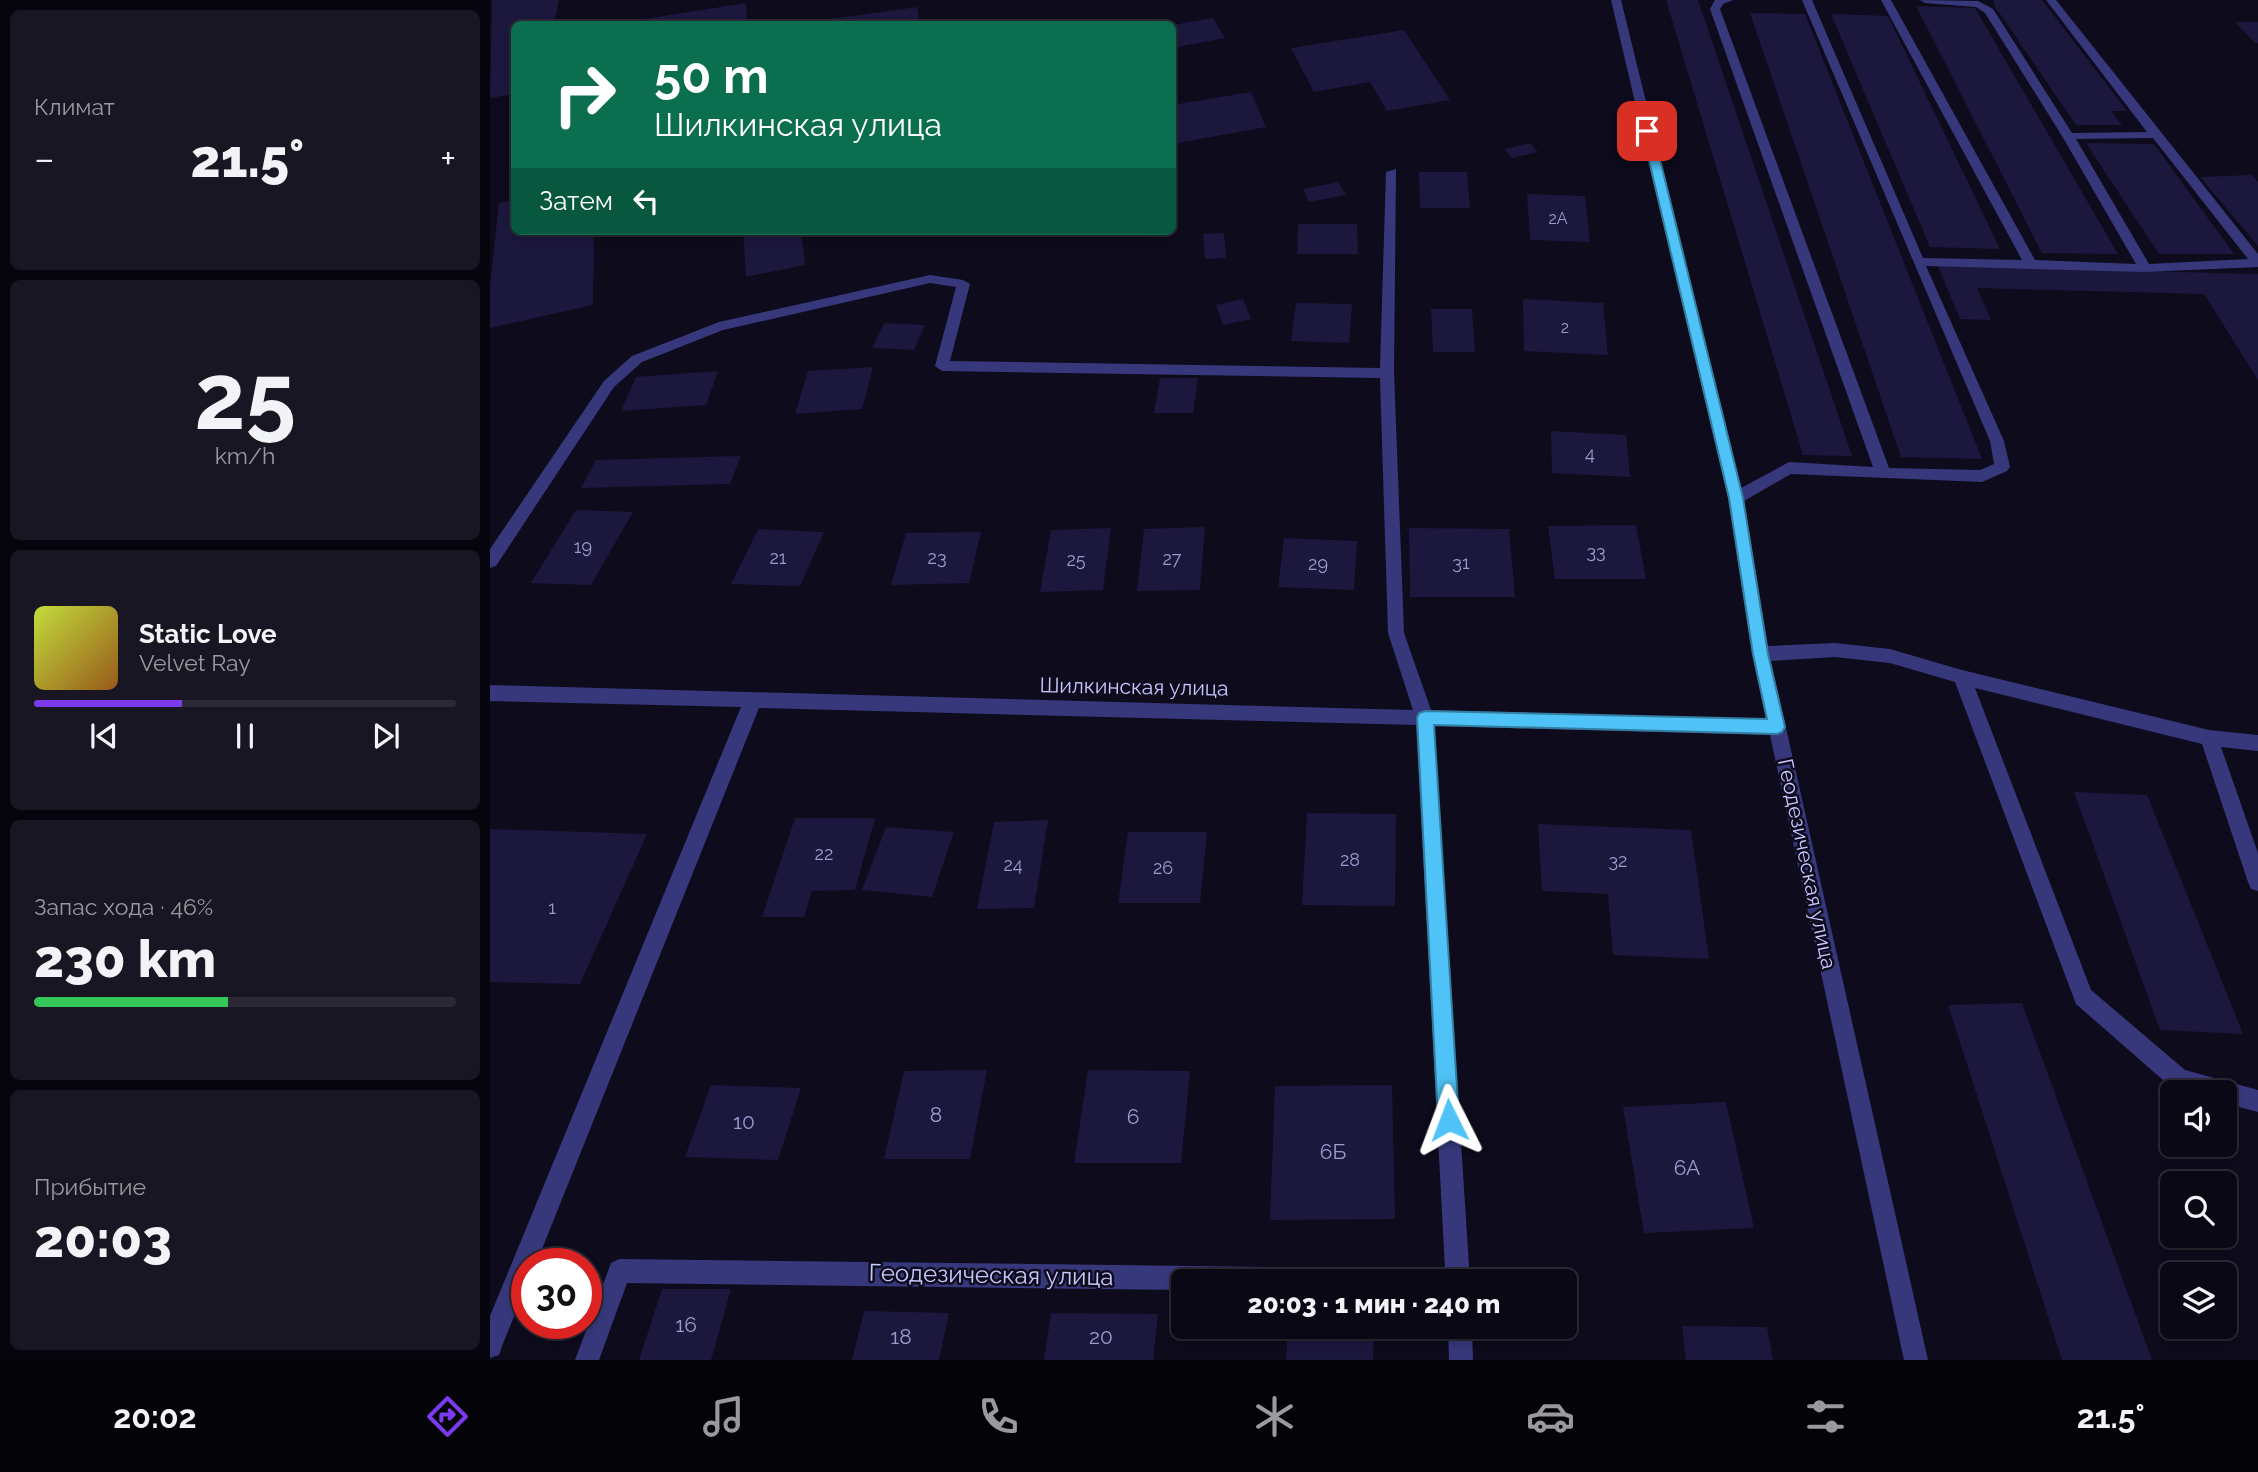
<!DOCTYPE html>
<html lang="ru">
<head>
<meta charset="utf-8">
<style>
  :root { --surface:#0a0815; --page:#181622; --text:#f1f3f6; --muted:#999aa0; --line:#2a2934; --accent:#7c3aed }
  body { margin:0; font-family:Raleway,sans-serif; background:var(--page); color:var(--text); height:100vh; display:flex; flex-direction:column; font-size:26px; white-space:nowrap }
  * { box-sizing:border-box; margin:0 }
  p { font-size:23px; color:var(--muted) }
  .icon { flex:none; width:38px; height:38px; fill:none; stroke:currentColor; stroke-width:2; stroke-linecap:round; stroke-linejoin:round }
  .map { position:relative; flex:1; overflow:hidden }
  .panel { display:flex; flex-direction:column; gap:10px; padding:10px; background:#06040c; width:490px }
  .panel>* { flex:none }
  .top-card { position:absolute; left:21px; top:21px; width:665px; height:214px; border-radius:10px; box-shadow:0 4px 10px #0003,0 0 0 2px var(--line); background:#0b6e4f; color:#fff; overflow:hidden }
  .buttons { position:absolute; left:1670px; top:1080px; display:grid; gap:14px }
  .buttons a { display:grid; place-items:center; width:77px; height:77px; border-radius:10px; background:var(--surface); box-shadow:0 4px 10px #0003,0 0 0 2px var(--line); font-size:35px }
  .speed { position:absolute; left:21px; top:1248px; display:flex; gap:14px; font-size:35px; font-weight:700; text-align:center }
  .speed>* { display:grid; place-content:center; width:91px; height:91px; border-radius:50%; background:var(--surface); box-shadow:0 4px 10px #0003,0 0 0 2px var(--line); line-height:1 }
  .speed .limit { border:10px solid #d22; background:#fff; color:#111 }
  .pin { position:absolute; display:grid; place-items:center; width:60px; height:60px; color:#fff; margin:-30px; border-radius:14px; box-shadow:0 4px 10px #0006 }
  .me { position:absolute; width:77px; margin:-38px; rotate:357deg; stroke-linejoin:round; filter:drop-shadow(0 0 5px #0008) }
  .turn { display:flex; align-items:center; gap:24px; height:147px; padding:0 28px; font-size:32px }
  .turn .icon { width:91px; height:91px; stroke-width:2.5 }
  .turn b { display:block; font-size:49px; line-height:60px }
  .then { display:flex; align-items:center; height:66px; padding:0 28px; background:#0003; gap:14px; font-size:26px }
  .big { font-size:52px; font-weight:800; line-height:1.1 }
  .panel .widget { flex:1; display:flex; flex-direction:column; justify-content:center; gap:10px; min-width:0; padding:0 24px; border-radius:10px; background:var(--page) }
  .panel .dial { align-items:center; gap:0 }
  .dial b { font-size:91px; line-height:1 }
  .song { display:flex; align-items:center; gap:21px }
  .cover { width:84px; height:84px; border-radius:10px; background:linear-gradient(135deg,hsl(70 70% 55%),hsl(30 70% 35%)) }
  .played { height:7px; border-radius:4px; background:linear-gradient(90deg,var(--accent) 35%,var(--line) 35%) }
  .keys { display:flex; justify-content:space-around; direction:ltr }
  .heat { display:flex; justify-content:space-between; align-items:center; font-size:38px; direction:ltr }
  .charge { height:10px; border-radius:5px; background:linear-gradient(90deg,#34c759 46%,var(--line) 0) }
  .trip { position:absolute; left:681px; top:1269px; width:406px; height:70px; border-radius:10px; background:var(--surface); box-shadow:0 4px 10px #0003,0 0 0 2px var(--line); font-weight:800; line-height:70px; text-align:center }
  .menu { display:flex; height:112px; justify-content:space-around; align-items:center; background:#040308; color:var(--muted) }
  .menu .icon { width:49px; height:49px }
  .menu .selected { color:var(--accent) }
  .menu b { font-size:32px; color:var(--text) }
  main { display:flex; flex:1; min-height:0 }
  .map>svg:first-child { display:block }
  .building { fill:#1c173d }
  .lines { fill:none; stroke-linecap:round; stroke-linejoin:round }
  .minor { fill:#36387b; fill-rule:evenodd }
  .route { fill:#4fc3f7; stroke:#337fa1; stroke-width:2 }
  .labels { text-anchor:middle; stroke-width:5; stroke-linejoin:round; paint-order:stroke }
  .far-number-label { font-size:16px; fill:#9d9ace }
  .number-label { font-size:18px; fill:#9d9ace }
  .street-label { font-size:21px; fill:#c8c6ff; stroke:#0d0b1c }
  .near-number-label { font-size:21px; fill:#9d9ace }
  .near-street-label { font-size:24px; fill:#c8c6ff; stroke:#0d0b1c }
</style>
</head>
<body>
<main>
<section class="panel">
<div class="widget"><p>Климат</p>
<div class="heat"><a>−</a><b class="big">21.5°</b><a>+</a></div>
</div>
<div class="widget dial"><b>25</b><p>km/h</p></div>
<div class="widget">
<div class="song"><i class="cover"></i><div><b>Static Love</b><p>Velvet Ray</p></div></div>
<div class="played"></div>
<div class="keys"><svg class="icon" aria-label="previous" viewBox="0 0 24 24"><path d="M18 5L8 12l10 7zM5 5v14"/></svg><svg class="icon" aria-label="pause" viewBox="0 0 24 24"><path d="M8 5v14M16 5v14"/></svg><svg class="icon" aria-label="next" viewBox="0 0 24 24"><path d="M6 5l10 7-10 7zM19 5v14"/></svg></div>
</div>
<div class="widget"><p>Запас хода · 46%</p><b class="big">230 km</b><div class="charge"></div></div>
<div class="widget"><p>Прибытие</p><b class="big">20:03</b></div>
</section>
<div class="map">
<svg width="1768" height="1360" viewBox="0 0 1768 1360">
  <rect width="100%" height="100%" fill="#0d0b1c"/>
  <path class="building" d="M2,0H69L64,24H24V94L0,98Z
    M1176,0H1208L1362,456L1313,455Z
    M1504,0H1552L1637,111H1621L1632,125H1586L1504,5Z
    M256,3L257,24H129V23Z
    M1426,6L1485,8L1628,254L1552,253Z
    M427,7L430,24H312V23Z
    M1260,13L1315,14L1492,459L1411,457Z
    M1341,14L1398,16L1510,249L1440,247Z
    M723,18L735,38L682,48V25Z
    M1745,22H1768V43H1765Z
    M914,30L960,100L897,111L880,82L824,92L801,48Z
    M761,92L776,127L682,144V105Z
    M1040,143L1048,152L1022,158L1014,149Z
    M1596,143L1664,144L1744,254H1669Z
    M929,172H977L980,208H930Z
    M1762,175L1768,182V246L1710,177Z
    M848,182L856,195L819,202L813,189Z
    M1037,194L1095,196L1100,242L1040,240Z
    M24,200V231H104L103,305L0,328V287L9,203Z
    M808,224H867L868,254H807Z
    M253,231H311L315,265L256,277Z
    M734,233L736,258L715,259L713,234Z
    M1448,266L1768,274V380L1714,294L1487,288L1501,320L1470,319Z
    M753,299L761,319L733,325L726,305Z
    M1033,299L1113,303L1118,355L1034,351Z
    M806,303L862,304L859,343L801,341Z
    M941,309H982L985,352H943Z
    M394,323L435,325L424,350L382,348Z
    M383,367L372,409L305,414L318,371Z
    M228,371L216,405L131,411L146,377Z
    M670,378H708L703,413H664Z
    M1061,431L1136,435L1140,477L1062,473Z
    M251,456L240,484L91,488L106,460Z
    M86,510L143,512L101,585L41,583Z
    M1146,525L1156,579H1065L1058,526Z
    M715,527L710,590L647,591L654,529Z
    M621,528L613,590L550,592L561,530Z
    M919,528L1019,529L1025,597H920Z
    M268,529L334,532L310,586L241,584Z
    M491,532L479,583L401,585L416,533Z
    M794,538L867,541L864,590L788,587Z
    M1584,792L1657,795L1753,1034L1670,1030Z
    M817,813L906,814L905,906L812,905Z
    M305,818H385L365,890L322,891L314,917H272Z
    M558,820L544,908L487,909L504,822Z
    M1048,824L1201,830L1219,959L1123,955L1118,894L1052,891Z
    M396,827L464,832L442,897L372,890Z
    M0,829L157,834L90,984L0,982Z
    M638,832H717L710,903H628Z
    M1532,1003L1662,1360H1572L1458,1005Z
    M497,1070L480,1159H394L414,1071Z
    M598,1070L700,1071L691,1163H584Z
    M221,1085L311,1088L288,1160L195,1157Z
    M902,1085L905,1219L780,1220L785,1086Z
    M1236,1102L1264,1228L1154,1233L1133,1107Z
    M172,1289H241L221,1360H149Z
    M374,1311L459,1313L449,1360H362Z
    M561,1313L668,1314L663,1360H554Z
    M798,1326L884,1329L883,1360H796Z
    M1192,1326L1277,1327L1283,1360H1196Z"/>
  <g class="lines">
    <path class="minor" d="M1121,0H1131L1251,488L1299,462L1383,467L1220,9L1225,0H1243L1233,4L1230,9L1399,468L1490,470L1504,464L1500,441L1312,0H1322L1433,258L1532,260L1391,0H1401L1545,260L1646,264L1572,136L1495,13L1486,7L1435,3L1430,0L1488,1L1503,9L1582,133L1657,132L1556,0H1566L1768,254V267L1655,272L1436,266L1514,441L1520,467L1517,471L1492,482L1301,474L1254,501L1278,646L1345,643L1400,649L1472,670L1719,730L1768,735V751L1731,747L1768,853V891L1761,889L1758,882L1712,744L1485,688L1601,990L1695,1070L1768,1090V1112L1734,1103V1092H1696L1681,1087L1586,1004L1465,682L1400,663L1345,657L1281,661L1438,1360H1414L1280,735L944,726L980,1281H693V1290L137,1283L109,1360H85L121,1263L129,1259L955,1269L926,725L269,708L46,1264H37V1285L12,1346L9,1355L0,1358V1316L251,707L0,701V685L923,710L898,633L890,378L452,371L445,366L466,287L440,283L233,330L152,362L124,387L6,566L0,568V549L114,381L142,356L229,322L440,275L473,280L480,284L460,361L890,368L896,172L906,169L904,373L914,633L941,710L1276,719L1262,654L1238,498ZM1663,138L1758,259L1659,264L1586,139Z
      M958,1326H982L983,1360H959Z"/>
  </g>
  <path class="route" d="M1157,128L1163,131L1253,498L1278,654L1295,727L1292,732L1287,734L944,725L969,1120L966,1127L959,1130L951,1127L948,1120L927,718L929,713L935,711L1277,719L1263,654L1239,498L1152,131Z"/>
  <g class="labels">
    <g class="far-number-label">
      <text x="1068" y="224">2А</text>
      <text x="1075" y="333">2</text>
    </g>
    <g class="number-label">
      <text x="1100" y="460">4</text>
      <text x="93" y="553">19</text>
      <text x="1106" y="558">33</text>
      <text x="288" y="564">21</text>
      <text x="447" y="564">23</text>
      <text x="682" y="565">27</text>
      <text x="586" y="566">25</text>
      <text x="971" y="569">31</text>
      <text x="828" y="570">29</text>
      <text x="334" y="860">22</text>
      <text x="860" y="866">28</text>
      <text x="1128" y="867">32</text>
      <text x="523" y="871">24</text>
      <text x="673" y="874">26</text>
      <text x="62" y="914">1</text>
    </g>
    <g class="street-label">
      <text transform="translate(644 687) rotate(1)" y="7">Шилкинская улица</text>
      <text transform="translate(1317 864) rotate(78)" y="7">Геодезическая улица</text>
    </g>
    <g class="near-number-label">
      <text x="446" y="1122">8</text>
      <text x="643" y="1124">6</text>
      <text x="254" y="1129">10</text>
      <text x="843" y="1159">6Б</text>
      <text x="1197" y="1175">6А</text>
      <text x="196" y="1332">16</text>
      <text x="411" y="1344">18</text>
      <text x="611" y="1344">20</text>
    </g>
    <g class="near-street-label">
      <text transform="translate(501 1275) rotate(1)" y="8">Геодезическая улица</text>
    </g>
  </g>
</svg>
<div class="buttons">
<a><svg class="icon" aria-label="sound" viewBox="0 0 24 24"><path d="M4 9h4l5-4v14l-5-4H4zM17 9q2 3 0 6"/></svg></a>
<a><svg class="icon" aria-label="search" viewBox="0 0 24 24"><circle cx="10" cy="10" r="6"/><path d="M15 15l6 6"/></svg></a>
<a><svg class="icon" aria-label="layers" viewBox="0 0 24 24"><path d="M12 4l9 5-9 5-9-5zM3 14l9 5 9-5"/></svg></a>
</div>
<div class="speed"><div class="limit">30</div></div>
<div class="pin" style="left:1157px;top:131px;background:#d93025"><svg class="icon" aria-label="arrive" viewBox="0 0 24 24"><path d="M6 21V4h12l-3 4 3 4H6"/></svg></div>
<svg class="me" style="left:959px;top:1120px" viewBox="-20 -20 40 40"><path d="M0-17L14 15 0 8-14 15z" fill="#4fc3f7" stroke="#fff" stroke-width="4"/></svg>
<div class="trip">20:03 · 1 мин · 240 m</div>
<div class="top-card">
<div class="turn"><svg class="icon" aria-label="right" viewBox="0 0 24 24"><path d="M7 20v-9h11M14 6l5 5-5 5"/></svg><div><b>50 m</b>Шилкинская улица</div></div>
<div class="then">Затем<svg class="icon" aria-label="left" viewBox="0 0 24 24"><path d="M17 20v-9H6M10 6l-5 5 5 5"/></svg></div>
</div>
</div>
</main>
<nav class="menu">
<b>20:02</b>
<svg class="icon selected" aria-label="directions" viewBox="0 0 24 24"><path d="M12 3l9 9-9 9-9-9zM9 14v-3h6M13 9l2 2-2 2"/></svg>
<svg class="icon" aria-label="music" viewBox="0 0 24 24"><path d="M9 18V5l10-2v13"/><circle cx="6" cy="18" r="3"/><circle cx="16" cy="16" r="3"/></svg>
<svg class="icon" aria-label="phone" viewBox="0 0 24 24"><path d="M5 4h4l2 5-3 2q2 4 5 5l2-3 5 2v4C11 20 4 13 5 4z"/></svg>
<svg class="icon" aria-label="climate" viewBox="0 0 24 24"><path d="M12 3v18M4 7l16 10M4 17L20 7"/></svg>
<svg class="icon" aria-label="car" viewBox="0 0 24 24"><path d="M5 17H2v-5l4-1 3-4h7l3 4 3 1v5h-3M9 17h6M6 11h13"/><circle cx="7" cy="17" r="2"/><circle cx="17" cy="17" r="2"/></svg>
<svg class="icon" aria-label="filters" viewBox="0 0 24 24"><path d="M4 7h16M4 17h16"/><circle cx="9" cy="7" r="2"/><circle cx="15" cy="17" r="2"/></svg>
<b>21.5°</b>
</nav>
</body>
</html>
